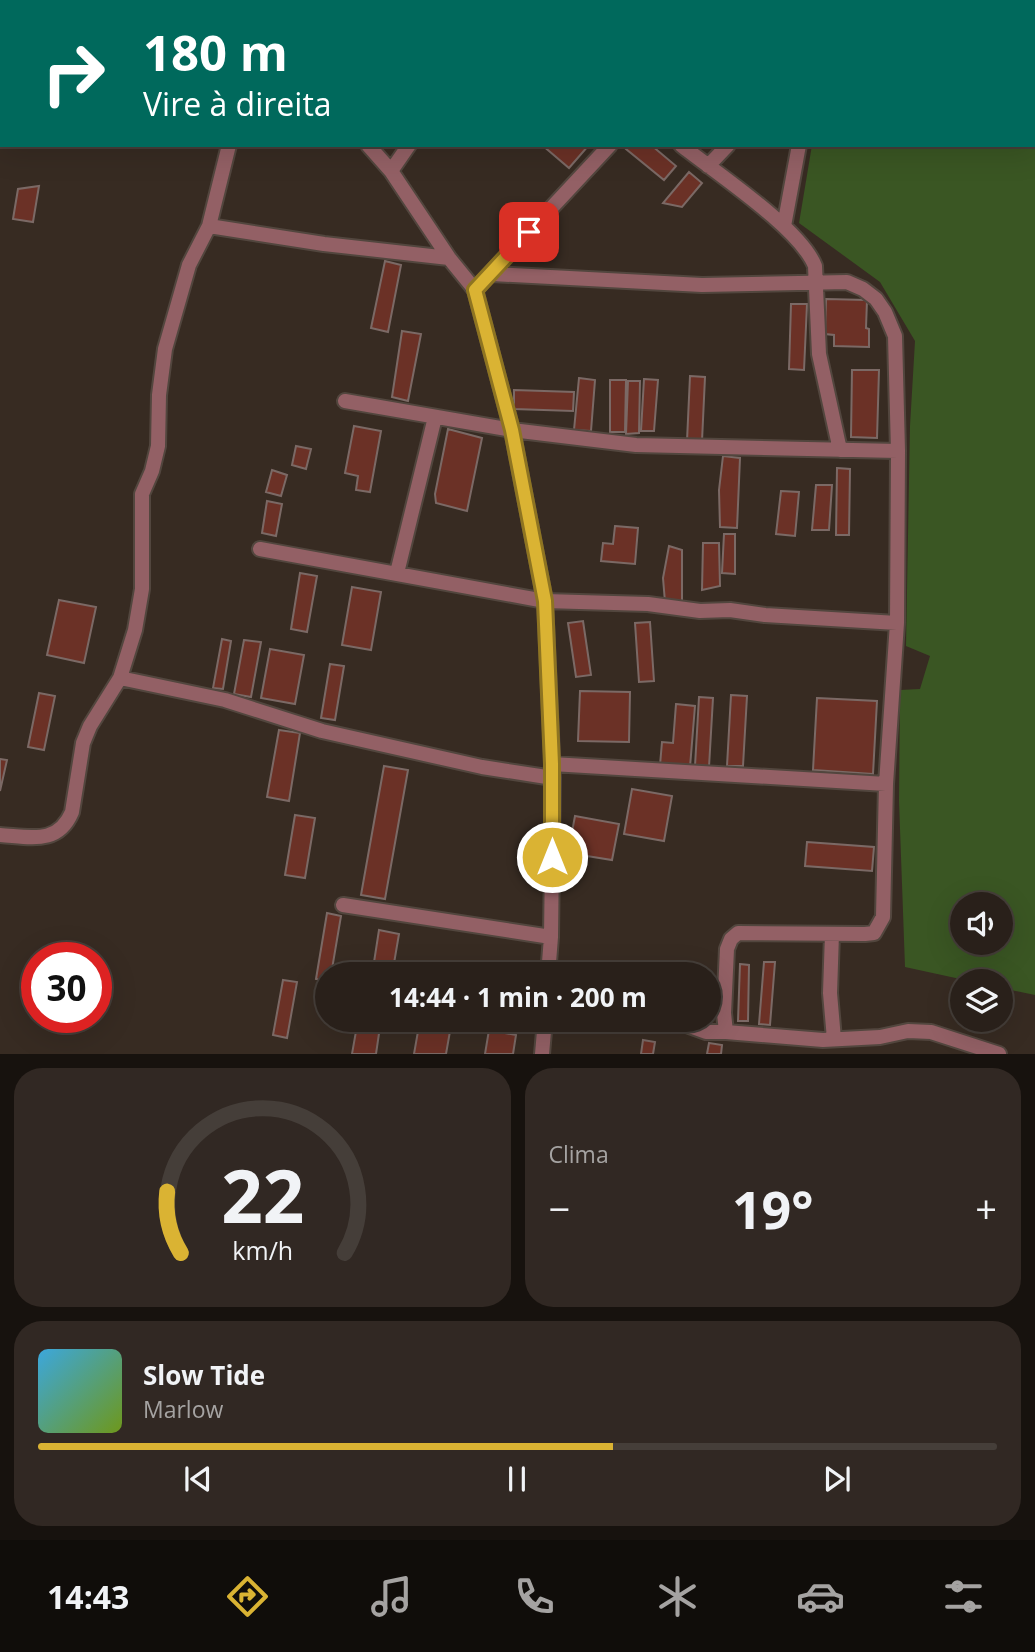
<!DOCTYPE html>
<html lang="pt">
<head>
<meta charset="utf-8">
<style>
  :root { --surface:#29201a; --page:#312823; --text:#f1f3f6; --muted:#a5a3a2; --line:#453e39; --accent:#dab333 }
  body { margin:0; font-family:"Open Sans",sans-serif; background:var(--page); color:var(--text); height:100vh; display:flex; flex-direction:column; font-size:26px; white-space:nowrap }
  * { box-sizing:border-box; margin:0 }
  p { font-size:23px; color:var(--muted) }
  .icon { flex:none; width:38px; height:38px; fill:none; stroke:currentColor; stroke-width:2; stroke-linecap:round; stroke-linejoin:round }
  .map { position:relative; height:1054px; overflow:hidden }
  .side { display:flex; flex-direction:column; gap:14px; padding:14px; background:#17120e; flex:1 }
  .side>* { flex:none }
  .guide { position:absolute; left:0px; top:0px; width:1036px; height:147px; box-shadow:0 7px 28px #0002,0 0 0 2px var(--line); background:#00695c; color:#fff; overflow:hidden }
  .fabs { position:absolute; left:950px; top:892px; display:grid; gap:14px }
  .fabs a { display:grid; place-items:center; width:63px; height:63px; border-radius:50%; background:var(--surface); box-shadow:0 7px 28px #0002,0 0 0 2px var(--line); font-size:35px }
  .speed { position:absolute; left:21px; top:942px; display:flex; gap:14px; font-size:35px; font-weight:700; text-align:center }
  .speed>* { display:grid; place-content:center; width:91px; height:91px; border-radius:50%; background:var(--surface); box-shadow:0 7px 28px #0002,0 0 0 2px var(--line); line-height:1 }
  .speed .limit { border:10px solid #d22; background:#fff; color:#111 }
  .pin { position:absolute; display:grid; place-items:center; width:60px; height:60px; color:#fff; margin:-30px; border-radius:14px; box-shadow:0 4px 10px #0006 }
  .me { position:absolute; width:77px; margin:-38px; rotate:0deg; stroke-linejoin:round; filter:drop-shadow(0 0 5px #0008) }
  .turn { display:flex; align-items:center; gap:24px; height:147px; padding:0 28px; font-size:32px }
  .turn .icon { width:91px; height:91px; stroke-width:2.5 }
  .turn b { display:block; font-size:49px; line-height:60px }
  .big { font-size:52px; font-weight:700; line-height:1.1 }
  .side .tile { flex:1; display:flex; flex-direction:column; justify-content:center; gap:10px; min-width:0; padding:0 24px; border-radius:28px; background:var(--page) }
  .side .dial { align-items:center; gap:0 }
  .dial svg { height:182px; overflow:visible; fill:none; stroke:var(--line); stroke-width:7; stroke-linecap:round; text-anchor:middle }
  .dial text { fill:var(--text); stroke:none }
  .song { display:flex; align-items:center; gap:21px }
  .cover { width:84px; height:84px; border-radius:10px; background:linear-gradient(135deg,hsl(200 70% 55%),hsl(80 70% 35%)) }
  .played { height:7px; border-radius:4px; background:linear-gradient(90deg,var(--accent) 60%,var(--line) 60%) }
  .keys { display:flex; justify-content:space-around; direction:ltr }
  .heat { display:flex; justify-content:space-between; align-items:center; font-size:38px; direction:ltr }
  .side .tiles { flex:1; display:grid; gap:14px; grid-template-columns:1fr 1fr }
  .tile:last-child { grid-column:span 2 }
  .trip { position:absolute; left:315px; top:962px; width:406px; height:70px; border-radius:35px; background:var(--surface); box-shadow:0 7px 28px #0002,0 0 0 2px var(--line); font-weight:700; line-height:70px; text-align:center }
  .dock { display:flex; height:112px; justify-content:space-around; align-items:center; background:#100d0a; color:var(--muted) }
  .dock .icon { width:49px; height:49px }
  .dock .active { color:var(--accent) }
  .dock b { font-size:32px; color:var(--text) }
  .map>svg:first-child { display:block }
  .green { fill:#3a5623; fill-rule:evenodd }
  .building { fill:#6b3126; stroke:#7b6965; stroke-width:2 }
  .lines { fill:none; stroke-linecap:round; stroke-linejoin:round }
  .street-casing { stroke:#52463e; stroke-width:18 }
  .street { stroke:#936065; stroke-width:14 }
  .route-casing { stroke:#8e7421; stroke-width:18 }
  .route { stroke:#dab333; stroke-width:12 }
</style>
</head>
<body>
<div class="map">
<svg width="1035" height="1054" viewBox="0 0 1035 1054">
  <rect width="100%" height="100%" fill="#372b22"/>
  <path class="green" d="M982,0H1035V995L1001,988V982H974L905,967L899,801L900,690L920,689L930,656L906,646L910,426L915,341L880,282L799,223L812,145H1034V2H974ZM962,905H1001V943H962Z"/>
  <path class="building" d="M542,145H589L569,168Z
    M629,145H651L676,166L664,180L626,149Z
    M689,172L702,183L682,207L663,203Z
    M39,186L33,222L13,219L18,189Z
    M385,261L401,265L388,332L371,328Z
    M826,299L867,300L866,328L869,329V347L834,346V335L825,334Z
    M791,304H807L804,370L789,369Z
    M402,331L421,334L408,401L392,397Z
    M852,370H879L877,438L851,437Z
    M690,376L705,377L702,441H687Z
    M579,378L595,380L591,431L574,430Z
    M644,379L658,380L654,431H641Z
    M610,380H626L625,432H610Z
    M628,381H640L639,433L626,434Z
    M514,390L574,392L573,411L514,409Z
    M354,426L381,431L370,492L356,490L358,476L345,473Z
    M448,429L482,438L467,511L436,503L435,494Z
    M296,446L311,449L306,469L292,465Z
    M723,456L740,458L737,528L720,527L719,490Z
    M837,468L850,469L849,535H836Z
    M272,470L287,475L281,496L266,492Z
    M816,485H832L829,530H812Z
    M781,491L799,492L795,536L776,534Z
    M267,501L282,504L276,536L262,533Z
    M615,526L638,528L635,564L601,561L603,543L613,544Z
    M724,534H735V574L722,573Z
    M703,543H719L720,586L702,590Z
    M669,546L682,550V604L665,602L663,578Z
    M300,573L317,576L307,632L291,629Z
    M352,587L381,592L371,650L342,645Z
    M59,600L96,607L84,663L47,655Z
    M583,621L591,675L576,677L568,623Z
    M650,622L654,681L639,682L635,623Z
    M222,639L231,641L223,689L213,688Z
    M244,640L261,642L251,697L234,694Z
    M270,649L304,655L295,704L261,698Z
    M330,664L344,666L335,720L321,718Z
    M580,691L630,692L629,742L578,741Z
    M39,693L55,696L44,750L28,747Z
    M731,695L747,696L743,766H727Z
    M699,697L713,698L709,767L695,766Z
    M817,698L877,701L873,774L813,770Z
    M676,704L695,706L690,767L660,765L662,742L673,743Z
    M279,730L300,733L289,801L267,797Z
    M0,759L7,760L0,791Z
    M384,766L408,770L385,899L361,895Z
    M632,789L672,796L664,841L624,834Z
    M295,815L315,818L305,878L285,875Z
    M575,816L619,824L612,860L568,853Z
    M807,842L874,847L872,871L805,866Z
    M327,913L341,916L331,975H327V981L316,979Z
    M379,930L399,934L392,975H372Z
    M764,962H775L770,1025L759,1024Z
    M740,964L749,965L748,1021H738Z
    M283,980L297,982L287,1038L273,1035Z
    M358,1020H381L376,1054H352Z
    M420,1020H452L446,1054H414Z
    M489,1030L516,1035L513,1054H485Z
    M643,1040L655,1042L653,1054H641Z
    M709,1043L722,1045L721,1054H707Z"/>
  <g class="lines">
    <defs>
      <path id="street" d="M231,0L233,2
        M517,0L519,2
        M737,0L742,2
        M690,2L691,0
        M792,2V0
        M824,2L825,0
        M368,145L391,171L449,258L475,290L512,430L545,601L553,778L551,937L548,975
        M681,145C716,173 800,228 815,266L819,354L840,450
        M708,166L728,145
        M391,171L409,145
        M209,226L324,244L449,258
        M784,226L799,145
        M492,274L702,285L847,282L863,289L876,299L885,312L895,336L898,451L897,623L886,784L883,917L874,933L865,934L738,933L731,939L727,949L724,1013L726,1032H706L673,1020
        M475,290L610,145
        M345,401L512,430L636,445L898,451
        M260,549L545,601L648,604L700,611L730,610L765,615L897,623
        M397,573L435,417
        M120,678L225,700L322,731L482,767L553,778
        M552,764L886,784
        M0,835C31,837 58,845 72,812L83,743L90,726L120,678L135,630L142,589V494L152,471L158,446L159,395L165,349L189,265L209,226L229,145
        M343,905L551,937
        M832,934L830,993L834,1039
        M726,1032L823,1040L880,1037L908,1031L931,1032L999,1054
        M542,1054L545,1020"/>
    </defs>
    <use href="#street" class="street-casing"/>
    <use href="#street" class="street"/>
  </g>
  <g class="lines">
    <defs>
      <path id="route" d="M529,232L475,290L512,430L545,601L552,764V857"/>
    </defs>
    <use href="#route" class="route-casing"/>
    <use href="#route" class="route"/>
  </g>
</svg>
<div class="fabs">
<a><svg class="icon" aria-label="sound" viewBox="0 0 24 24"><path d="M4 9h4l5-4v14l-5-4H4zM17 9q2 3 0 6"/></svg></a>
<a><svg class="icon" aria-label="layers" viewBox="0 0 24 24"><path d="M12 4l9 5-9 5-9-5zM3 14l9 5 9-5"/></svg></a>
</div>
<div class="speed"><div class="limit">30</div></div>
<div class="pin" style="left:529px;top:232px;background:#d93025"><svg class="icon" aria-label="arrive" viewBox="0 0 24 24"><path d="M6 21V4h12l-3 4 3 4H6"/></svg></div>
<svg class="me" style="left:552px;top:857px" viewBox="-20 -20 40 40"><circle r="17" fill="#dab333" stroke="#fff" stroke-width="3"/><path d="M0-11L8 9 0 5-8 9z" fill="#fff"/></svg>
<div class="trip">14:44 · 1 min · 200 m</div>
<div class="guide">
<div class="turn"><svg class="icon" aria-label="right" viewBox="0 0 24 24"><path d="M7 20v-9h11M14 6l5 5-5 5"/></svg><div><b>180 m</b>Vire à direita</div></div>
</div>
</div>
<section class="side">
<div class="tiles">
<div class="tile dial"><svg viewBox="0 0 100 80">
<path d="M14 69A42 42 0 1 1 86 69"/>
<path d="M14 69A42 42 0 0 1 8 42" stroke="#dab333"/>
<text x="50" y="56" font-size="32" font-weight="700">22</text>
<text x="50" y="72" font-size="11">km/h</text>
</svg></div>
<div class="tile"><p>Clima</p>
<div class="heat"><a>−</a><b class="big">19°</b><a>+</a></div>
</div>
<div class="tile">
<div class="song"><i class="cover"></i><div><b>Slow Tide</b><p>Marlow</p></div></div>
<div class="played"></div>
<div class="keys"><svg class="icon" aria-label="previous" viewBox="0 0 24 24"><path d="M18 5L8 12l10 7zM5 5v14"/></svg><svg class="icon" aria-label="pause" viewBox="0 0 24 24"><path d="M8 5v14M16 5v14"/></svg><svg class="icon" aria-label="next" viewBox="0 0 24 24"><path d="M6 5l10 7-10 7zM19 5v14"/></svg></div>
</div>
</div>
</section>
<nav class="dock">
<b>14:43</b>
<svg class="icon active" aria-label="directions" viewBox="0 0 24 24"><path d="M12 3l9 9-9 9-9-9zM9 14v-3h6M13 9l2 2-2 2"/></svg>
<svg class="icon" aria-label="music" viewBox="0 0 24 24"><path d="M9 18V5l10-2v13"/><circle cx="6" cy="18" r="3"/><circle cx="16" cy="16" r="3"/></svg>
<svg class="icon" aria-label="phone" viewBox="0 0 24 24"><path d="M5 4h4l2 5-3 2q2 4 5 5l2-3 5 2v4C11 20 4 13 5 4z"/></svg>
<svg class="icon" aria-label="climate" viewBox="0 0 24 24"><path d="M12 3v18M4 7l16 10M4 17L20 7"/></svg>
<svg class="icon" aria-label="car" viewBox="0 0 24 24"><path d="M5 17H2v-5l4-1 3-4h7l3 4 3 1v5h-3M9 17h6M6 11h13"/><circle cx="7" cy="17" r="2"/><circle cx="17" cy="17" r="2"/></svg>
<svg class="icon" aria-label="filters" viewBox="0 0 24 24"><path d="M4 7h16M4 17h16"/><circle cx="9" cy="7" r="2"/><circle cx="15" cy="17" r="2"/></svg>
</nav>
</body>
</html>
